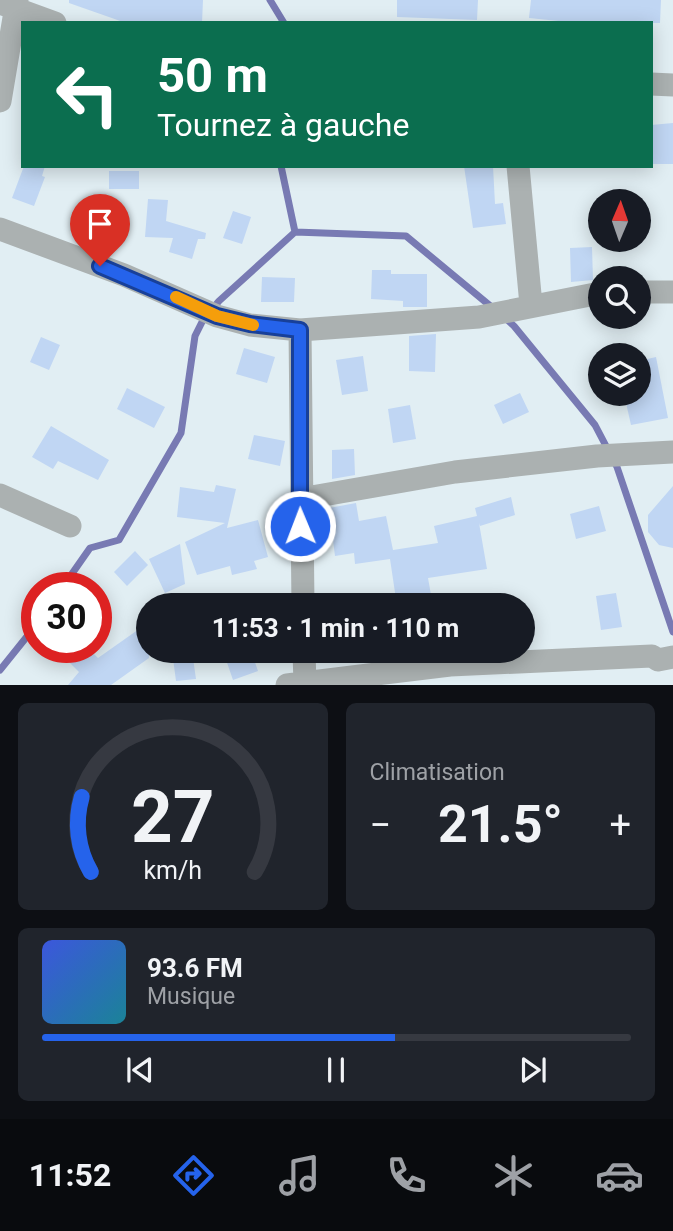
<!DOCTYPE html>
<html lang="fr">
<head>
<meta charset="utf-8">
<style>
  :root { --surface:#171b24; --page:#20242c; --text:#f1f3f6; --muted:#9ea1a6; --line:#363941; --accent:#2563eb }
  body { margin:0; font-family:Roboto,sans-serif; background:var(--page); color:var(--text); height:100vh; display:flex; flex-direction:column; font-size:26px; white-space:nowrap }
  * { box-sizing:border-box; margin:0 }
  p { font-size:23px; color:var(--muted) }
  .icon { flex:none; width:38px; height:38px; fill:none; stroke:currentColor; stroke-width:2; stroke-linecap:round; stroke-linejoin:round }
  .map { position:relative; height:685px; overflow:hidden }
  .drawer { display:flex; flex-direction:column; gap:18px; padding:18px; background:#0d0f14; flex:1 }
  .drawer>* { flex:none }
  .banner { position:absolute; left:21px; top:21px; width:632px; height:147px; border-radius:0px; box-shadow:0 4px 18px #0003; background:#0b6e4f; color:#fff; overflow:hidden }
  .needle { width:46px; rotate:2deg }
  .buttons { position:absolute; left:588px; top:189px; display:grid; gap:14px }
  .buttons a { display:grid; place-items:center; width:63px; height:63px; border-radius:50%; background:var(--surface); box-shadow:0 4px 18px #0003; font-size:35px }
  .speed { position:absolute; left:21px; top:572px; display:flex; gap:14px; font-size:35px; font-weight:700; text-align:center }
  .speed>* { display:grid; place-content:center; width:91px; height:91px; border-radius:50%; background:var(--surface); box-shadow:0 4px 18px #0003; line-height:1 }
  .speed .limit { border:10px solid #d22; background:#fff; color:#111 }
  .pin { position:absolute; display:grid; place-items:center; width:60px; height:60px; color:#fff; margin:-72px -30px; border-radius:50% 50% 50% 0; rotate:-45deg; box-shadow:0 0 7px #0007 }
  .pin .icon { rotate:45deg }
  .me { position:absolute; width:77px; margin:-38px; rotate:359deg; stroke-linejoin:round; filter:drop-shadow(0 0 5px #0008) }
  .turn { display:flex; align-items:center; gap:24px; height:147px; padding:0 21px; font-size:32px }
  .turn .icon { width:91px; height:91px; stroke-width:2.5 }
  .turn b { display:block; font-size:49px; line-height:60px }
  .big { font-size:52px; font-weight:700; line-height:1.1 }
  .drawer .card { flex:1; display:flex; flex-direction:column; justify-content:center; gap:10px; min-width:0; padding:0 24px; border-radius:10px; background:var(--page) }
  .drawer .dial { align-items:center; gap:0 }
  .dial svg { height:182px; overflow:visible; fill:none; stroke:var(--line); stroke-width:7; stroke-linecap:round; text-anchor:middle }
  .dial text { fill:var(--text); stroke:none }
  .song { display:flex; align-items:center; gap:21px }
  .cover { width:84px; height:84px; border-radius:10px; background:linear-gradient(135deg,hsl(230 70% 55%),hsl(190 70% 35%)) }
  .played { height:7px; border-radius:4px; background:linear-gradient(90deg,var(--accent) 60%,var(--line) 60%) }
  .keys { display:flex; justify-content:space-around; direction:ltr }
  .heat { display:flex; justify-content:space-between; align-items:center; font-size:38px; direction:ltr }
  .drawer .tiles { flex:1; display:grid; gap:18px; grid-template-columns:1fr 1fr }
  .card:last-child { grid-column:span 2 }
  .trip { position:absolute; left:136px; top:593px; width:399px; height:70px; border-radius:35px; background:var(--surface); box-shadow:0 4px 18px #0003; font-weight:700; line-height:70px; text-align:center }
  .tab-bar { display:flex; height:112px; justify-content:space-around; align-items:center; background:#090b0e; color:var(--muted) }
  .tab-bar .icon { width:49px; height:49px }
  .tab-bar .selected { color:var(--accent) }
  .tab-bar b { font-size:32px; color:var(--text) }
  .map>svg:first-child { display:block }
  .lines { fill:none; stroke-linecap:round; stroke-linejoin:round }
  .stream { stroke:#787ab3; stroke-width:7 }
  .building { fill:#c0d6f3 }
  .minor { stroke:#abb1b1; stroke-width:23 }
  .route-casing { stroke:#184099; stroke-width:18 }
  .route { stroke:#2563eb; stroke-width:12 }
  .slow { stroke:#f59e0b; stroke-width:12 }
</style>
</head>
<body>
<div class="map">
<svg width="673" height="685" viewBox="0 0 673 685">
  <rect width="100%" height="100%" fill="#e1eef3"/>
  <g class="lines">
    <path class="stream" d="M270,0L284,23
      M281,166L295,232
      M503,316L514,326L595,425L617,467L673,632
      M62,588L90,548L119,540L181,433L195,336L203,320L219,301L295,232L406,236L494,309
      M0,670L37,624"/>
  </g>
  <path class="building" d="M69,0H203L202,23H126L69,3Z
    M397,0H478L477,20L397,17Z
    M531,0H661L660,23H578L529,18Z
    M673,123V164H651V125Z
    M24,166H45L42,176L45,177L34,206L12,198Z
    M464,166H493L495,204L503,203L506,224L473,228Z
    M109,171H139V189H109Z
    M148,199L168,200L166,221L206,233L205,239H198L192,259L169,252L173,238L145,237Z
    M233,211L251,217L242,244L223,238Z
    M592,247L593,280L571,282L570,248Z
    M372,270H391V274H427V307H403V301L371,299Z
    M262,277L295,278L294,302H261Z
    M436,334L435,372L409,371V336Z
    M41,337L60,345L49,370L30,362Z
    M244,348L275,357L267,383L236,374Z
    M363,356L368,391L342,395L336,360Z
    M656,357L668,418L631,425L624,394H639V361Z
    M127,388L165,407L154,428L117,409Z
    M520,393L529,412L503,424L494,405Z
    M410,405L416,439L393,443L388,409Z
    M51,426L109,460L98,480L58,461L53,469L32,457Z
    M254,435L285,441L280,466L248,459Z
    M354,449L355,475L332,479V450Z
    M216,485L236,489L227,528L258,520L268,557L254,561L257,569L232,575L230,566L197,575L185,542L225,523L177,517L180,487L214,492Z
    M673,486V548L659,545L648,532V515Z
    M511,497L515,515L480,526L479,523L487,569L428,578L433,606H397L390,559L355,564L354,553L335,556L329,508L356,503L359,521L386,516L393,550L438,543L434,526L477,516L475,508Z
    M599,506L606,531L576,539L570,514Z
    M180,544L185,584L165,593L149,559Z
    M135,551L148,565L127,586L114,572Z
    M616,593L622,627L601,630L596,596Z
    M149,622V658L111,685H68L79,672L55,648H88L98,658Z
    M172,651H192L196,679L176,681Z
    M223,651H251L258,671L233,680Z"/>
  <g class="lines">
    <path class="minor" d="M0,3L55,23
      M651,84L673,85
      M0,101L17,0
      M518,166L531,305
      M0,229L124,275L217,316L250,325L300,330L479,317L600,293
      M639,292H673
      M300,330L303,606
      M0,495L70,526
      M300,499L455,472L597,456L673,452
      M304,651L305,685
      M287,685L450,665L652,656L658,660L673,657"/>
  </g>
  <g class="lines">
    <defs>
      <path id="route" d="M100,266L217,316L250,324L300,330V526"/>
    </defs>
    <use href="#route" class="route-casing"/>
    <use href="#route" class="route"/>
    <path class="slow" d="M176,297L217,316L253,325"/>
  </g>
</svg>
<div class="buttons">
<a><svg class="needle" viewBox="-14 -14 28 28"><path d="M0-13l5 13h-10z" fill="#e53935"/><path d="M0 13l5-13h-10z" fill="#9ea1a6"/></svg></a>
<a><svg class="icon" aria-label="search" viewBox="0 0 24 24"><circle cx="10" cy="10" r="6"/><path d="M15 15l6 6"/></svg></a>
<a><svg class="icon" aria-label="layers" viewBox="0 0 24 24"><path d="M12 4l9 5-9 5-9-5zM3 14l9 5 9-5"/></svg></a>
</div>
<div class="speed"><div class="limit">30</div></div>
<div class="pin" style="left:100px;top:266px;background:#d93025"><svg class="icon" aria-label="arrive" viewBox="0 0 24 24"><path d="M6 21V4h12l-3 4 3 4H6"/></svg></div>
<svg class="me" style="left:300px;top:526px" viewBox="-20 -20 40 40"><circle r="17" fill="#2563eb" stroke="#fff" stroke-width="3"/><path d="M0-11L8 9 0 5-8 9z" fill="#fff"/></svg>
<div class="trip">11:53 · 1 min · 110 m</div>
<div class="banner">
<div class="turn"><svg class="icon" aria-label="left" viewBox="0 0 24 24"><path d="M17 20v-9H6M10 6l-5 5 5 5"/></svg><div><b>50 m</b>Tournez à gauche</div></div>
</div>
</div>
<section class="drawer">
<div class="tiles">
<div class="card dial"><svg viewBox="0 0 100 80">
<path d="M14 69A42 42 0 1 1 86 69"/>
<path d="M14 69A42 42 0 0 1 10 36" stroke="#2563eb"/>
<text x="50" y="56" font-size="32" font-weight="700">27</text>
<text x="50" y="72" font-size="11">km/h</text>
</svg></div>
<div class="card"><p>Climatisation</p>
<div class="heat"><a>−</a><b class="big">21.5°</b><a>+</a></div>
</div>
<div class="card">
<div class="song"><i class="cover"></i><div><b>93.6 FM</b><p>Musique</p></div></div>
<div class="played"></div>
<div class="keys"><svg class="icon" aria-label="previous" viewBox="0 0 24 24"><path d="M18 5L8 12l10 7zM5 5v14"/></svg><svg class="icon" aria-label="pause" viewBox="0 0 24 24"><path d="M8 5v14M16 5v14"/></svg><svg class="icon" aria-label="next" viewBox="0 0 24 24"><path d="M6 5l10 7-10 7zM19 5v14"/></svg></div>
</div>
</div>
</section>
<nav class="tab-bar">
<b>11:52</b>
<svg class="icon selected" aria-label="directions" viewBox="0 0 24 24"><path d="M12 3l9 9-9 9-9-9zM9 14v-3h6M13 9l2 2-2 2"/></svg>
<svg class="icon" aria-label="music" viewBox="0 0 24 24"><path d="M9 18V5l10-2v13"/><circle cx="6" cy="18" r="3"/><circle cx="16" cy="16" r="3"/></svg>
<svg class="icon" aria-label="phone" viewBox="0 0 24 24"><path d="M5 4h4l2 5-3 2q2 4 5 5l2-3 5 2v4C11 20 4 13 5 4z"/></svg>
<svg class="icon" aria-label="climate" viewBox="0 0 24 24"><path d="M12 3v18M4 7l16 10M4 17L20 7"/></svg>
<svg class="icon" aria-label="car" viewBox="0 0 24 24"><path d="M5 17H2v-5l4-1 3-4h7l3 4 3 1v5h-3M9 17h6M6 11h13"/><circle cx="7" cy="17" r="2"/><circle cx="17" cy="17" r="2"/></svg>
</nav>
</body>
</html>
